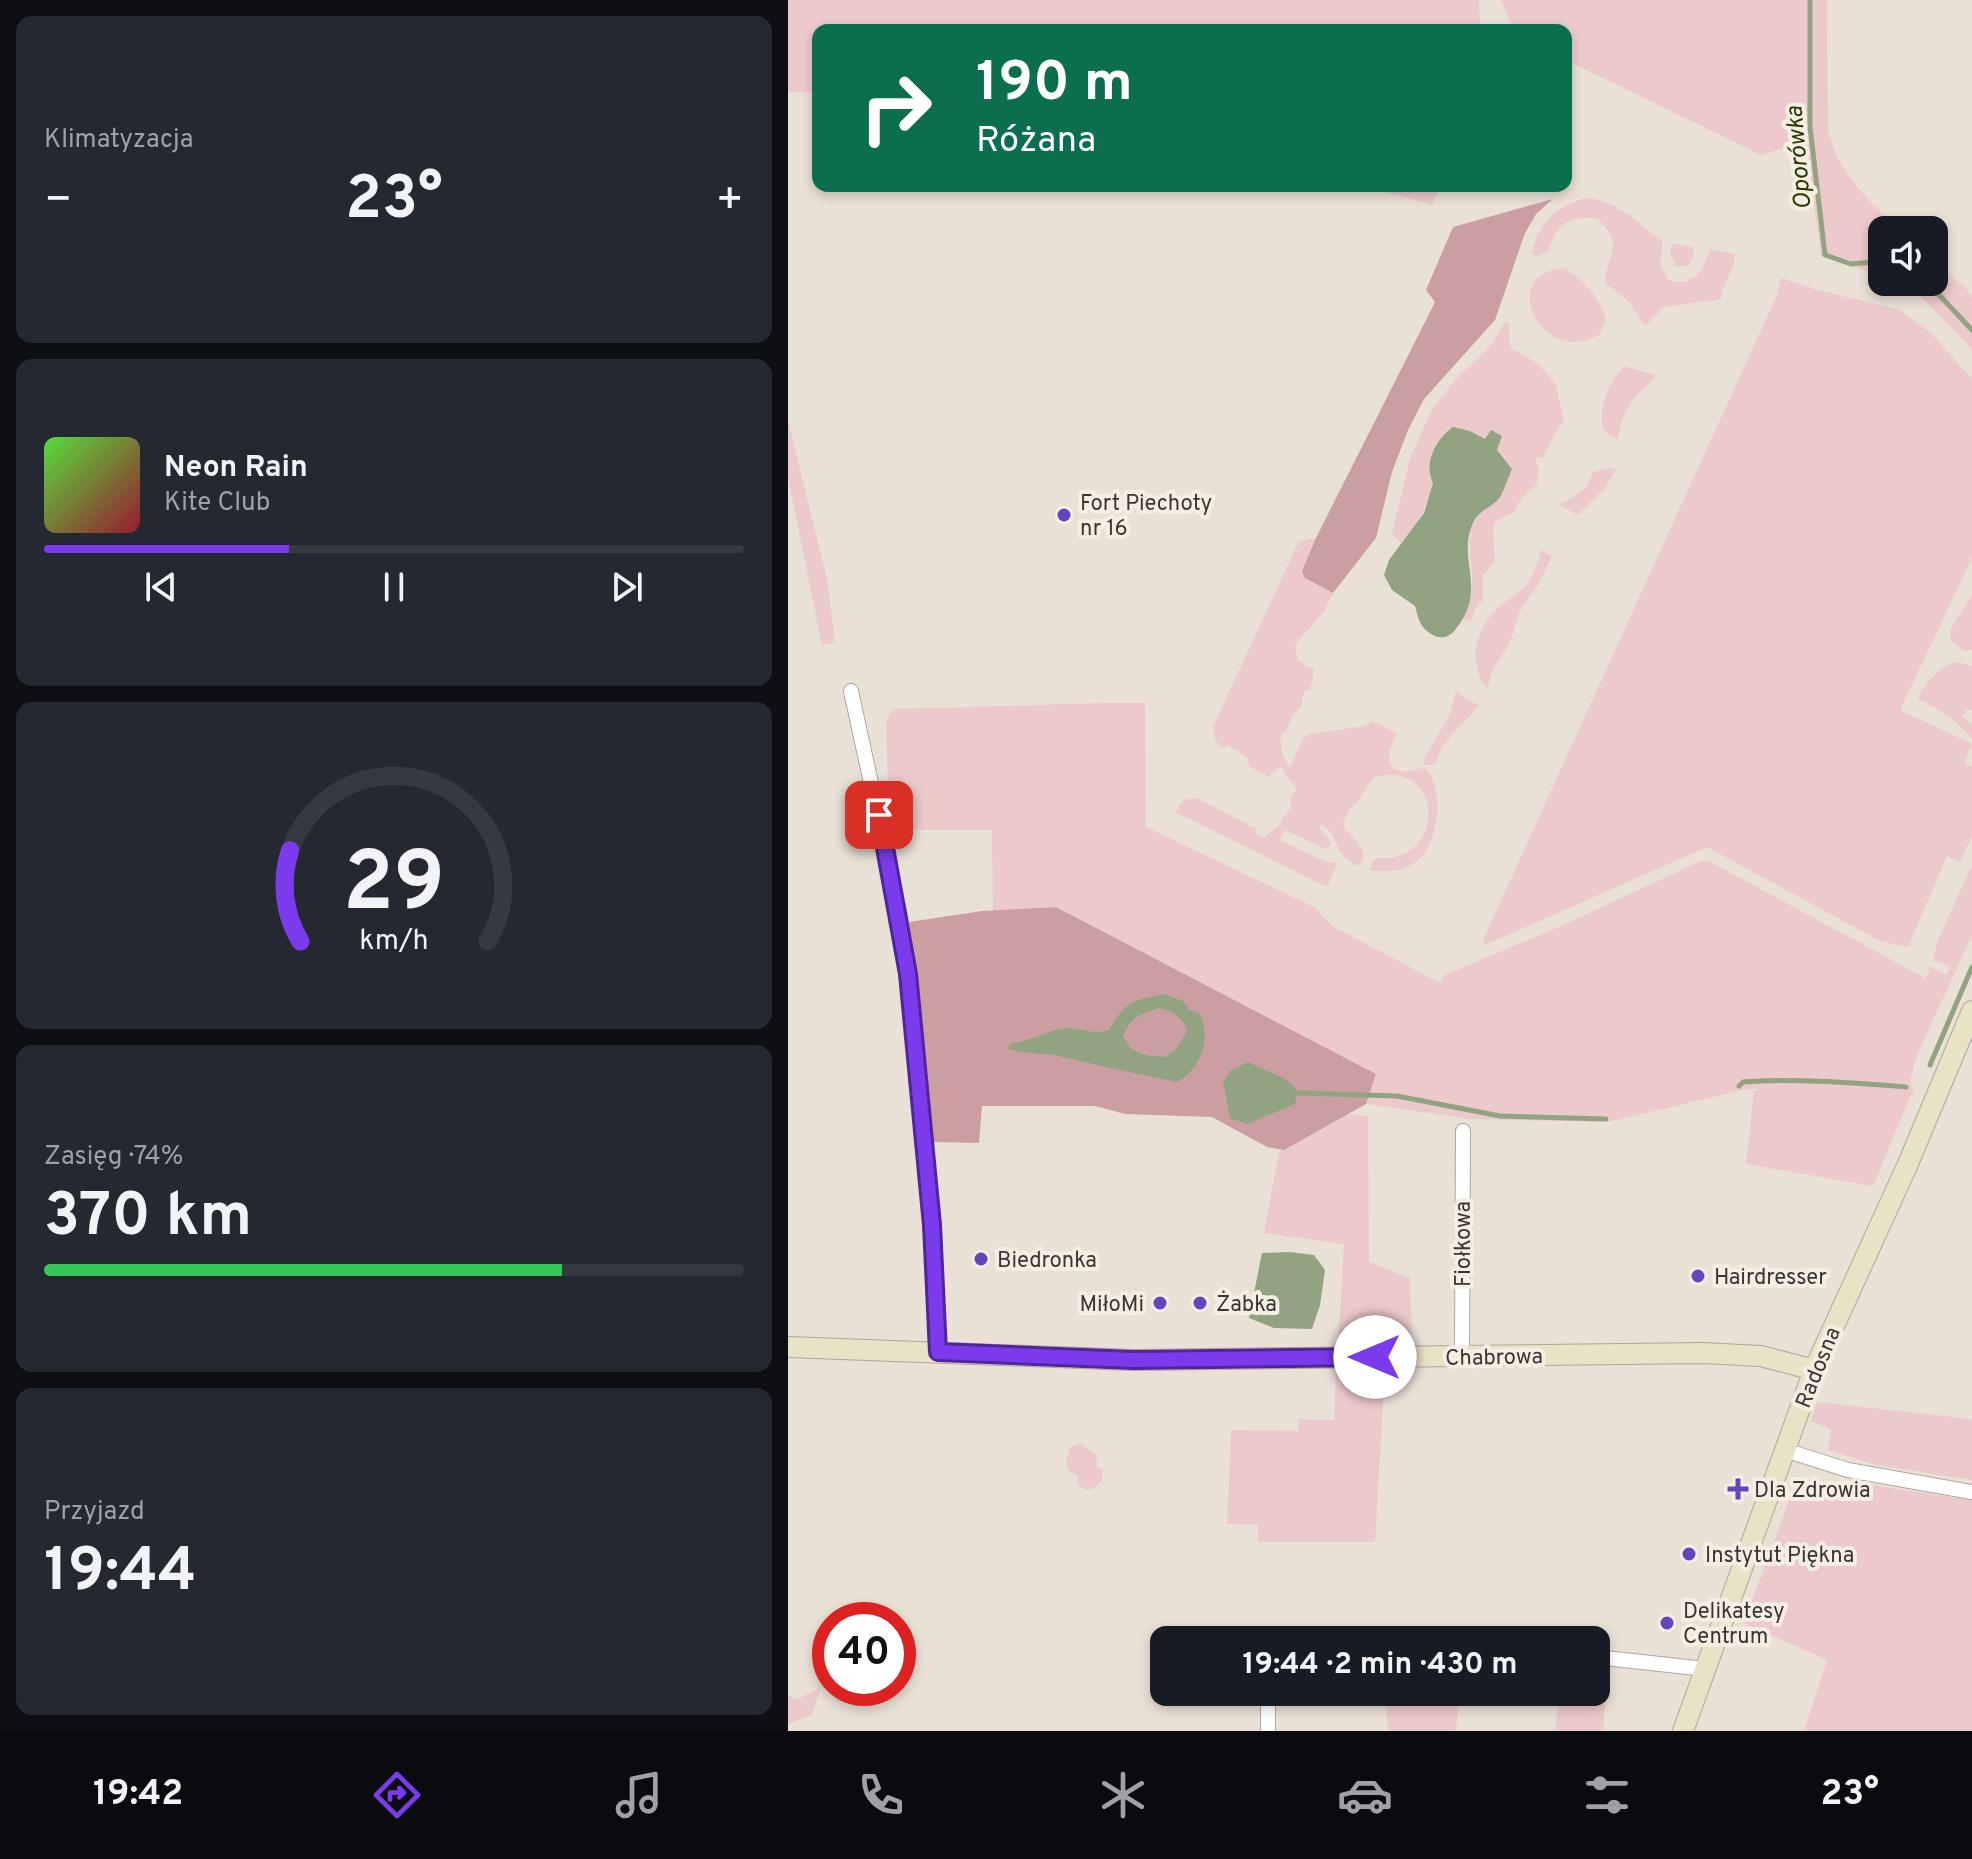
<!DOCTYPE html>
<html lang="pl">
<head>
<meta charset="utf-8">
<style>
  :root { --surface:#171b24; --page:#242831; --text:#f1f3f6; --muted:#9ea1a6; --line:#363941; --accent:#7c3aed }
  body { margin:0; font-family:Overpass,sans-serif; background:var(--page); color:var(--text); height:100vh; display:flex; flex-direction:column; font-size:30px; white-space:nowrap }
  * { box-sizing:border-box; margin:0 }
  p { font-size:26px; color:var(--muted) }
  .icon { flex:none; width:44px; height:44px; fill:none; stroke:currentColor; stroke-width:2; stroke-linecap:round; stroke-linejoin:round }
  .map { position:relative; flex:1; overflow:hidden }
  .drawer { display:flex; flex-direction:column; gap:16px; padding:16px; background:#0d0f14; width:788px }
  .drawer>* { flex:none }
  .hud { position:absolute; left:24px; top:24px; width:760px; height:168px; border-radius:16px; box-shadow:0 4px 12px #0003; background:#0b6e4f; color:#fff; overflow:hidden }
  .tools { position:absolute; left:1080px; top:216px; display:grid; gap:16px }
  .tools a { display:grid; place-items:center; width:80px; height:80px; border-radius:16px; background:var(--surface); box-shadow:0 4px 12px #0003; font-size:40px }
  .speed { position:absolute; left:24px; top:1602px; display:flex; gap:16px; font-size:40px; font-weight:700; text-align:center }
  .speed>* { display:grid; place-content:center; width:104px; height:104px; border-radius:50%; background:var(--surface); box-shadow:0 4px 12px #0003; line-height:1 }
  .speed .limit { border:12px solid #d22; background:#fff; color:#111 }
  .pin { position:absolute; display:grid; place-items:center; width:68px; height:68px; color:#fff; margin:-34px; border-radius:16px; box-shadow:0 4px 12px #0006 }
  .me { position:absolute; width:88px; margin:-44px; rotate:270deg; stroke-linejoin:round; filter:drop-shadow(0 0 6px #0008) }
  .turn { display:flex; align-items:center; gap:28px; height:168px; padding:0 32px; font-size:36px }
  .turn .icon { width:104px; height:104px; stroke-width:2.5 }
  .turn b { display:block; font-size:56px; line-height:68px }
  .big { font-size:60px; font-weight:700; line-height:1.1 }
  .drawer .tile { flex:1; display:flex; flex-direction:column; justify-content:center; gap:12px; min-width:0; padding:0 28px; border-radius:16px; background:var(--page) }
  .drawer .dial { align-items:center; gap:0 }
  .dial svg { height:208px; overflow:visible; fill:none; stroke:var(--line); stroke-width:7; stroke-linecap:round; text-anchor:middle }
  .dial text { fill:var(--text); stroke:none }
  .song { display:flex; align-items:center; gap:24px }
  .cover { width:96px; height:96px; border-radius:12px; background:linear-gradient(135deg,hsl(110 70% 55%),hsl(350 70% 35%)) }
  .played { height:8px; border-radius:4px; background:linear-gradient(90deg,var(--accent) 35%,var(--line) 35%) }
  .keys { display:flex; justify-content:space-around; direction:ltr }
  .heat { display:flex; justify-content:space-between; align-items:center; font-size:44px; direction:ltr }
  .charge { height:12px; border-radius:6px; background:linear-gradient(90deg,#34c759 74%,var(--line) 0) }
  .trip { position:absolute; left:362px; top:1626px; width:460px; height:80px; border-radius:16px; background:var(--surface); box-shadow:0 4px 12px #0003; font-weight:700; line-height:80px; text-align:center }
  .menu { display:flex; height:128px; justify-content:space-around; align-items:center; background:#090b0e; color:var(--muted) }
  .menu .icon { width:56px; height:56px }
  .menu .on { color:var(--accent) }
  .menu b { font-size:36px; color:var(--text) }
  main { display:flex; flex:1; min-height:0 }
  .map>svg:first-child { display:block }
  .green { fill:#ecc9ca }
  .forest { fill:#cb9fa1 }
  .water { fill:#92a381; fill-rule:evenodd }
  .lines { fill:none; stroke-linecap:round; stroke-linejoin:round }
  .stream { stroke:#92a381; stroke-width:5 }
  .street-casing { stroke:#afa79d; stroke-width:16 }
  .secondary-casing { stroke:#afa79d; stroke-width:22 }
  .street { stroke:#fff; stroke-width:14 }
  .secondary { stroke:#e7e3c4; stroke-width:20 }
  .route-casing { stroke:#51269a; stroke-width:20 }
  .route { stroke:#7c3aed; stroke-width:14 }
  .poi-dot { fill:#6545be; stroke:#f6ede3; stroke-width:3 }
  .labels { text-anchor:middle; stroke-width:8; stroke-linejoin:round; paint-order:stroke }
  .poi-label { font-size:22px; fill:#393632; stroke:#f6ede3; text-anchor:start }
  .street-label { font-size:22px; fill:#393632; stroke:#f6ede3 }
  .water-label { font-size:24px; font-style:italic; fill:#223801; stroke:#f6ede3 }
</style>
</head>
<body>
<main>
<section class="drawer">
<div class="tile"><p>Klimatyzacja</p>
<div class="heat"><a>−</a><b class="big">23°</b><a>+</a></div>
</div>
<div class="tile">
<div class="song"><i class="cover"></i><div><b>Neon Rain</b><p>Kite Club</p></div></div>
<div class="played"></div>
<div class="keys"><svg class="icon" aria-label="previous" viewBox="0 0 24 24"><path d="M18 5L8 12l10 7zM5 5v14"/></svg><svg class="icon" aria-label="pause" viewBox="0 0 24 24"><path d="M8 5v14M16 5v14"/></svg><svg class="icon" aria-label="next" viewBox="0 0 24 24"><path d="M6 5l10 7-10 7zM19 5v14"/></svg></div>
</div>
<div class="tile dial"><svg viewBox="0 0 100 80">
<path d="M14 69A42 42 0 1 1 86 69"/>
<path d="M14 69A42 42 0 0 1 10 34" stroke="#7c3aed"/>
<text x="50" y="56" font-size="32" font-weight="700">29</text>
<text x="50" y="72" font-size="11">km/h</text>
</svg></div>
<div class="tile"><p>Zasięg · 74%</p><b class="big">370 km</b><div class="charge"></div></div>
<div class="tile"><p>Przyjazd</p><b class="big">19:44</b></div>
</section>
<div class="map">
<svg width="1184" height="1731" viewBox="0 0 1184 1731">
  <rect width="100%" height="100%" fill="#e9e0d6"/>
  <path class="green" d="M0,0H691L692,30H30V93L0,92Z
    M713,0H1039L1040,128C1048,172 1080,200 1112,230H1094V276L1033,256L1020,157L995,148L973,155L778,60V30H726Z
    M517,186H652L645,205L586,189H526Z
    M800,198C830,201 851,224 875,242L872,266L881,280C907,288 915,270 922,249L947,254C948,269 934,283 933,299L876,307L857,326L841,302L817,283C817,253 839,248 810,219C781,214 768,225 760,252L750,256L744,254C749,223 770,204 800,198Z
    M884,244L904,247L906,254L901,265L889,267L882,254Z
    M1146,262L1178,288L1184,298V349L1123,286L1112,282H1146Z
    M776,268C793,277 816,302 818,321L811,335C804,338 795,342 787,342C744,342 716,274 776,268Z
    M993,278L1026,289L1111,310L1142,332L1184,379V558L1112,710L1184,744L1176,763L1184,767V836L1172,862L1159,856L1120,947L1092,941L919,847L697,945L695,940L989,295Z
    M718,321L721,324V341L724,349L749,363L768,384L776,422C766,430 762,445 755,457L747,458L751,471L748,486C738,491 730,501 727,511L707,522L705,531L707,561L695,575V600L688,607L683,622L675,619C680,609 684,600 684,588C686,554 668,522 707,501L697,439L682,431L644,454L642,476L645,483C638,508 631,524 613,543L604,534L622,459L643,411L667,380L702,346Z
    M836,366L864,374L867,378C847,394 833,412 830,439L821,435L814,427C811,404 821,382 836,366Z
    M0,421L39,579L47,642L34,645L0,478Z
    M820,468L828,469L817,488L790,515L772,505L798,488L805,472Z
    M528,538L514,571L517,578L545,593L536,611L507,645L510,661L526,670L523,687L516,692L513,706L505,715L498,732L492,736L495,757L502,767L515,739L521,734L577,726L585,721L609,733C603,745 592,769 615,771C622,772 629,768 636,768C658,785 651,843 630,860C616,872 599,873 582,870L585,861L589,858C595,858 601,859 607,857C661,843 647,758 585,778L569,802L562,808L555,822L556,828C565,837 575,845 576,858L570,866C544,853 553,838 534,824L531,828L542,840L543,845L538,849L497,830L492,840L536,861L549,863L539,887L387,812L396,800L409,798L468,829L467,833L476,838L493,823L494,818L503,808V797L509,789L498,776L495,768H489L481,777L461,766L459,757L439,745L434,748L427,740L425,727L511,541Z
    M753,550L764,556L751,583L732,611L721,645L705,668L699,689C680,663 686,631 709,609C718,600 730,595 738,585C746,575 750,562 753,550Z
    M1184,595V650L1176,651L1163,641L1162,630Z
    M1167,662L1184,666V710L1178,709L1174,716L1184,725V738L1162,717L1130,698C1137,683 1151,667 1167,662Z
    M668,691L679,700L691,705C675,727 655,736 647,765H636V759L661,716Z
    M317,703H357L358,827L526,907L544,926L652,983L657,975L773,926L913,861H921L1137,978L1141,972L1140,966L1159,975L1162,966L1145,960L1150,940L1184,865V935L1129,1055L1122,1080L1126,1096L1123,1095L1085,1186L958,1164L966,1091L972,1089H959L820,1122L682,1119L578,1104L588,1075L268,907L205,911L204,830H101L98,720L106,709Z
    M561,1114L580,1116L581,1262L622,1278L624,1344H550L556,1244L476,1233L491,1152Z
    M548,1370H597L587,1542H470V1525L439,1524L443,1430L510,1431L511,1419L546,1420Z
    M1029,1402L1184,1419V1480L1088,1465L1040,1450L1043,1429L1023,1421Z
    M292,1443L308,1455L309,1467L315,1470L314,1481L304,1489L297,1490L290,1484V1476L281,1471L278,1463L282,1448Z
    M1010,1476L1041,1486L1056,1481L1184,1500V1731H1016L1039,1660L956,1623Z
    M808,1682L819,1683L815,1731H767L771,1692H808Z
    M33,1687L24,1715L0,1724V1693L3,1697L10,1699Z
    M595,1701L622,1704L671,1703L668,1729L667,1731H600L598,1707L595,1706Z"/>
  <path class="forest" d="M765,199L748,214L737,233L707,320L636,399L620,430L604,472L588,538L545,593L517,578L514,571L528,538L647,302L638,290L665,227Z
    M268,907L588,1074L578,1104L496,1150L479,1147L424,1117L337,1114L307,1106H194L191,1143L143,1142L121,922L194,911Z"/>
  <path class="water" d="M665,427L682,431L697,439L703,430L714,436L709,450L724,469C720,478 716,490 712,497C707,506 690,510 685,523C668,559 701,590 667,630C659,640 649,639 640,632C631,625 630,617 627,606L604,590L596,575L601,560L636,513L645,483C635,463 648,439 665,427Z
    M376,994L395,1001L401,1010L412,1014C423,1041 413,1068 389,1082C349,1074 310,1065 270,1056C254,1053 232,1054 220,1048L223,1043C243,1042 262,1028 281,1028C296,1029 306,1035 321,1030C337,1002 345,1000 376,994ZM371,1008C384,1011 396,1017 399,1032L388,1049L377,1057C358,1056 343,1055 335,1036C343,1017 352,1014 371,1008Z
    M460,1062L495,1078L505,1085L509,1093L507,1104L459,1124L442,1118L435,1082L442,1071Z
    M502,1252L526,1255L537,1270L532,1305L524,1329L486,1328L461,1318L474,1253Z"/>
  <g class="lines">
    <path class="stream" d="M1022,0V127L1037,255L1063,264L1086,262L1094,265
      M1139,282L1184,330
      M1142,1065L1184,967
      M951,1086L955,1082C1007,1078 1066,1083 1118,1087
      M509,1093L609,1096L712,1116L818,1119"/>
    <defs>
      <path id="street" d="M63,691L112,916L120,974L144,1225L150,1352
        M674,1356L675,1131
        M997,1450L1060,1470L1184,1492
        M480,1640H492
        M808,1657L917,1669
        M480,1731V1692"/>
      <path id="secondary" d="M0,1347L345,1360L914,1353L973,1356L1026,1370
        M895,1731L1026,1370L1119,1166L1184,1011"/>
    </defs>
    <use href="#street" class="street-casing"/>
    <use href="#secondary" class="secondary-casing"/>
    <use href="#street" class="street"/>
    <use href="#secondary" class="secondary"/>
  </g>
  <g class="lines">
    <defs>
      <path id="route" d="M91,815L120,974L144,1225L150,1352L345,1360L587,1357"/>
    </defs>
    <use href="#route" class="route-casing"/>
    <use href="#route" class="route"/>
  </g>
  <g class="poi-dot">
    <circle cx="276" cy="515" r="8"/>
    <circle cx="193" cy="1259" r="8"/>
    <circle cx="910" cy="1276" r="8"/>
    <circle cx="372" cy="1303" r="8"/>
    <circle cx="412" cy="1303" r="8"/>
    <path d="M946 1477h8v8h8v8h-8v8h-8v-8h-8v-8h8z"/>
    <circle cx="901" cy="1554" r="8"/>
    <circle cx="879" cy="1623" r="8"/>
  </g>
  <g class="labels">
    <g class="poi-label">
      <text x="292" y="510">Fort Piechoty<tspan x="292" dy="25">nr 16</tspan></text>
      <text x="209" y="1267">Biedronka</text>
      <text x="926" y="1284">Hairdresser</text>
      <text x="356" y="1311" text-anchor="end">MiłoMi</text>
      <text x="428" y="1311">Żabka</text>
      <text x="966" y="1497">Dla Zdrowia</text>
      <text x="917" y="1562">Instytut Piękna</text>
      <text x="895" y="1618">Delikatesy<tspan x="895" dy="25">Centrum</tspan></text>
    </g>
    <g class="street-label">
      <text transform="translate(674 1244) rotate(-90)" y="8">Fiołkowa</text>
      <text transform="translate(706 1356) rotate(-1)" y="8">Chabrowa</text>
      <text transform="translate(1029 1367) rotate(-68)" y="8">Radosna</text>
    </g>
    <g class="water-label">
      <text transform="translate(1010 158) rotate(-95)" y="8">Oporówka</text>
    </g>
  </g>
</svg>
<div class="tools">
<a><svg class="icon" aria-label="sound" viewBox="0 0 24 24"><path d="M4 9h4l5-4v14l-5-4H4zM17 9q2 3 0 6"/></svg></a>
</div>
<div class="speed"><div class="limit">40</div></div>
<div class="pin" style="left:91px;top:815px;background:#d93025"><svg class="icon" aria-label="arrive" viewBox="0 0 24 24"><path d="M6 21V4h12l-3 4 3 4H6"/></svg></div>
<svg class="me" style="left:587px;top:1357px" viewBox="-20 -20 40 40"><circle r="19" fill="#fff"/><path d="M0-13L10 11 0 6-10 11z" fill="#7c3aed"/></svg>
<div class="trip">19:44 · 2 min · 430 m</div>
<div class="hud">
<div class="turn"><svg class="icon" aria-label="right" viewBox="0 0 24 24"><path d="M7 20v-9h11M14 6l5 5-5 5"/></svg><div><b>190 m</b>Różana</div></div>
</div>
</div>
</main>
<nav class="menu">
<b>19:42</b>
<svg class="icon on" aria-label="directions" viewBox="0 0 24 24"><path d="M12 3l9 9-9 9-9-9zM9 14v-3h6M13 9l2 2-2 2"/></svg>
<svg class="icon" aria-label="music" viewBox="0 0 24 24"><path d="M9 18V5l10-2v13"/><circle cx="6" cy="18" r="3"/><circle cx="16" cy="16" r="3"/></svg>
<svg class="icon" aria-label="phone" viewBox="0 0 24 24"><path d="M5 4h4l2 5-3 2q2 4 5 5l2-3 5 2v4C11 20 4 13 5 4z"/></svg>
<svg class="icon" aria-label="climate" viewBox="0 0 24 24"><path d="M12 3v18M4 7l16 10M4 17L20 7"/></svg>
<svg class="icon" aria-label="car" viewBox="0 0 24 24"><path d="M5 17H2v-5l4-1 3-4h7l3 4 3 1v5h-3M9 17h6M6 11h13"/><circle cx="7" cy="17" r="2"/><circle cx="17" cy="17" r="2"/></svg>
<svg class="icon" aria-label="filters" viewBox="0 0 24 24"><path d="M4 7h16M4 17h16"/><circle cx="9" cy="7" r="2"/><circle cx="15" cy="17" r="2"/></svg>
<b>23°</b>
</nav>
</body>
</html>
